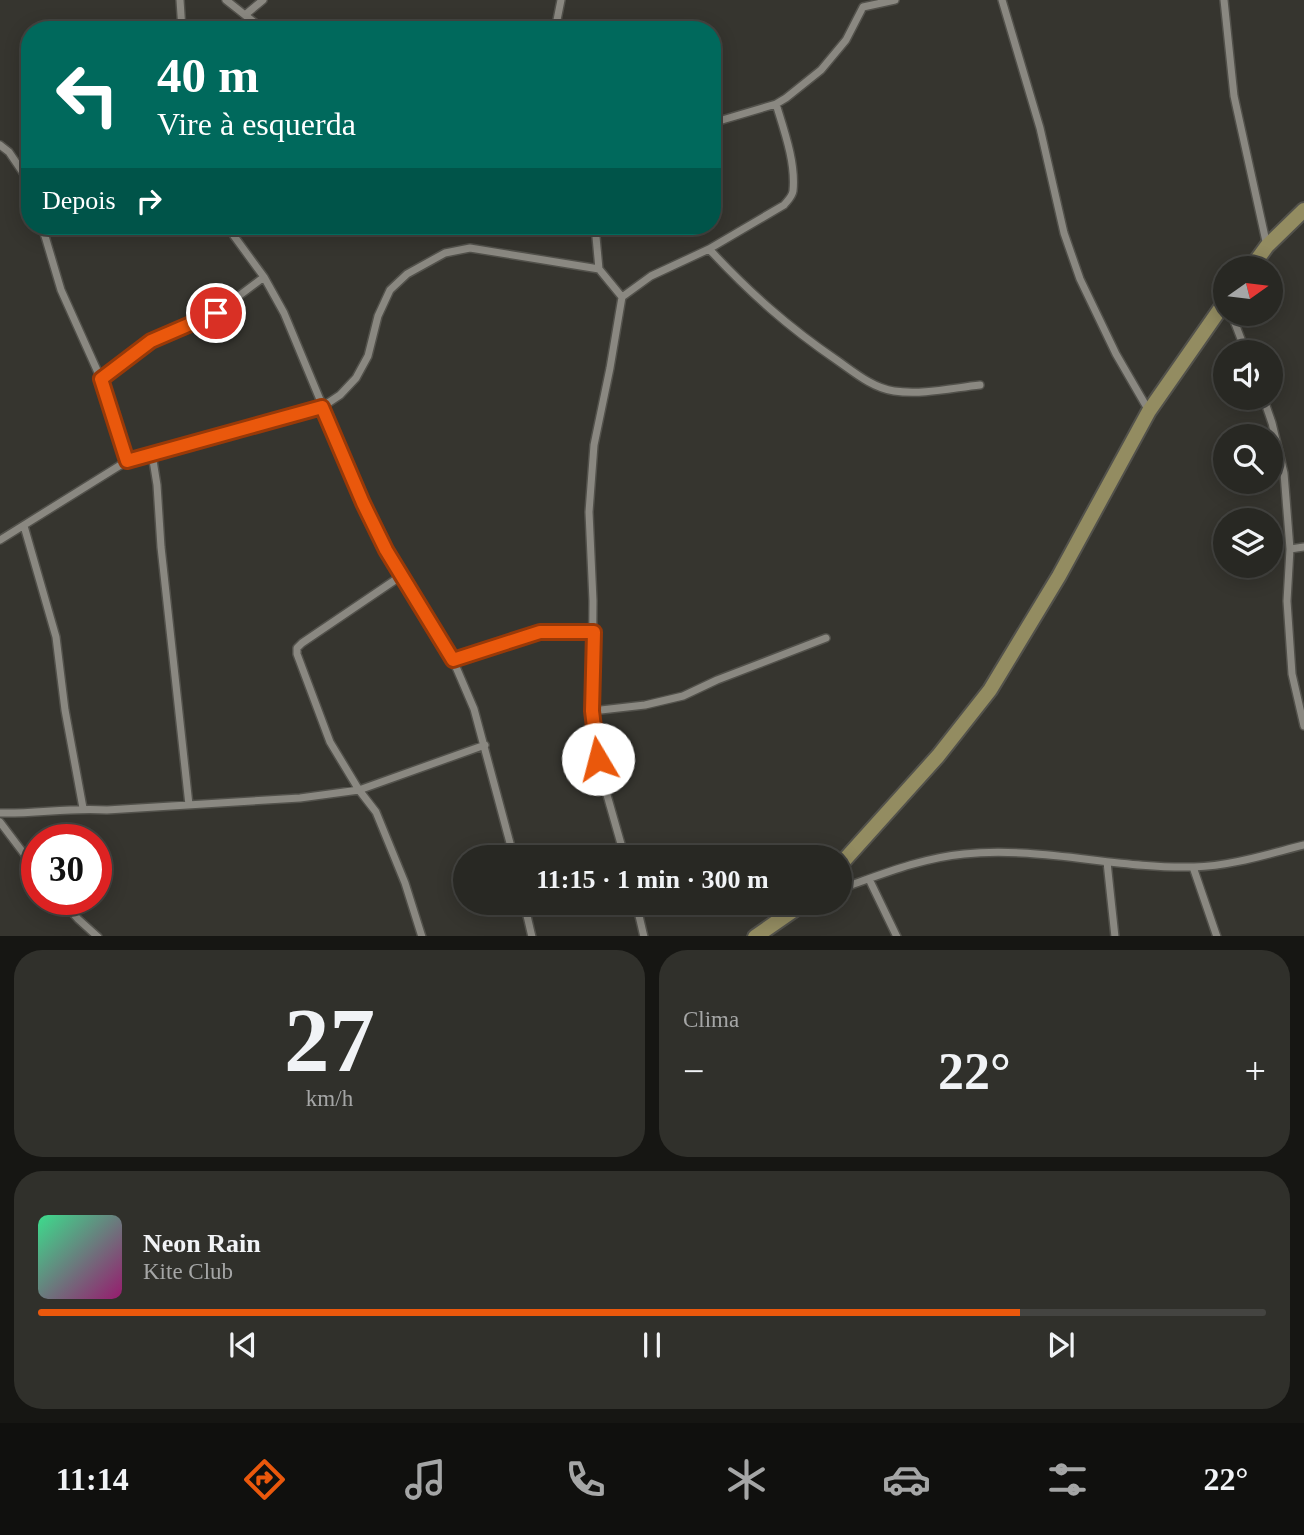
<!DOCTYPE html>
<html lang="pt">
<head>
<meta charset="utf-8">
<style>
  :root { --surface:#282823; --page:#30302b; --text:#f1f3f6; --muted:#a5a6a6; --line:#444441; --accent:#ea580c }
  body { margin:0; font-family:Georgia,serif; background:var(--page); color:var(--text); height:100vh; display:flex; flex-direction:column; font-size:26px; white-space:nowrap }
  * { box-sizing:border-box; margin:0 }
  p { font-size:23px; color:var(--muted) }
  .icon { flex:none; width:38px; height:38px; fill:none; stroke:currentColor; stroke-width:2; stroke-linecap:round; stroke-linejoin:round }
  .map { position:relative; height:936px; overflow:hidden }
  .drawer { display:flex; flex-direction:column; gap:14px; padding:14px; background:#161613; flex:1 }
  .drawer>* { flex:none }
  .guide { position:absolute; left:21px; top:21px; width:700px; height:214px; border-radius:28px; box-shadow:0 4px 18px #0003,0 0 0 2px var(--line); background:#00695c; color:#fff; overflow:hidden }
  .needle { width:46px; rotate:76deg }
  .controls { position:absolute; left:1213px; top:256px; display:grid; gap:14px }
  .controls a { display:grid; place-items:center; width:70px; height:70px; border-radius:50%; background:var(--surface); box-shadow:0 4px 18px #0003,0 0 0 2px var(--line); font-size:35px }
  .speed { position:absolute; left:21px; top:824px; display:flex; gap:14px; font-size:35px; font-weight:700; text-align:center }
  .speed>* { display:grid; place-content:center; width:91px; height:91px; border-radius:50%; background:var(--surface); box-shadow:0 4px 18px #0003,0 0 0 2px var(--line); line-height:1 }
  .speed .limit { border:10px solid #d22; background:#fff; color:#111 }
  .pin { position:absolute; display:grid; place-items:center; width:60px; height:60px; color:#fff; margin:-30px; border:4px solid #fff; border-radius:50%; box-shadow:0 2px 7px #0007 }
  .me { position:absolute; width:77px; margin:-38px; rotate:352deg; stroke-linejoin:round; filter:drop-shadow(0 0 5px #0008) }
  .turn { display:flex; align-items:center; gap:24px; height:147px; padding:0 21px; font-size:32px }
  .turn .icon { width:91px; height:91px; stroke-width:2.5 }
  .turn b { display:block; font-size:49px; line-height:60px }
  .then { display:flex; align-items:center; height:66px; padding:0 21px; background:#0003; gap:14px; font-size:26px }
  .big { font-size:52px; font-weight:800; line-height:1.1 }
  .drawer .widget { flex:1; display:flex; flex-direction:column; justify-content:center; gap:10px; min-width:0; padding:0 24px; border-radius:28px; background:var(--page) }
  .drawer .dial { align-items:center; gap:0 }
  .dial b { font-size:91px; line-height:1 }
  .song { display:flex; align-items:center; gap:21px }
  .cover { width:84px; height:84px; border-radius:10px; background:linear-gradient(135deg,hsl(150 70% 55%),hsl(320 70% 35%)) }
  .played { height:7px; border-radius:4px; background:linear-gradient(90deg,var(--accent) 80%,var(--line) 80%) }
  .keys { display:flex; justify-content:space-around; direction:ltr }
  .heat { display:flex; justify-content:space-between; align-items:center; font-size:38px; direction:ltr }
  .drawer .tiles { flex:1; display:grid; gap:14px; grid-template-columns:1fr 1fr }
  .widget:last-child { grid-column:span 2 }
  .trip { position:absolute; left:453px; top:845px; width:399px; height:70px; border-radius:35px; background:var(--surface); box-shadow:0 4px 18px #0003,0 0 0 2px var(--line); font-weight:800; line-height:70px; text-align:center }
  .dock { display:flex; height:112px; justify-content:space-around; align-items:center; background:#10100e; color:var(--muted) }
  .dock .icon { width:49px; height:49px }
  .dock .active { color:var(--accent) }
  .dock b { font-size:32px; color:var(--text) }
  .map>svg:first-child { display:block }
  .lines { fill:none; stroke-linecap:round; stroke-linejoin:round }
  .street-casing { stroke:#52514b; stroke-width:10 }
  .secondary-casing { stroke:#52514b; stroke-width:18 }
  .street { stroke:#8a8881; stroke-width:7 }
  .secondary { stroke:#938c61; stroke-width:14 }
  .route-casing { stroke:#983908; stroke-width:18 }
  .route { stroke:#ea580c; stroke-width:12 }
</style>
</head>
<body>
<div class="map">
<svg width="1304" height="937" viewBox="0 0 1304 937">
  <rect width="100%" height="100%" fill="#36352f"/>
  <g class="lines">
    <defs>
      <path id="street" d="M180,0L182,30
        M226,0L264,30
        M1002,0L1040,128L1064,233L1080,279L1116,354L1149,411
        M1224,0L1234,96L1267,246
        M245,15L263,0
        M555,30L561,0
        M712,123L776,104L786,98L821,70L846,40L863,7L895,0
        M0,145L9,152L30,183
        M42,226L61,290L101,379L127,461
        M229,226L234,236L264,277L284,313L363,503L386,550L453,660L474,709L514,858
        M595,226L599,269L622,297L610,368L594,445L589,512L593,601L592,711L595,744L601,774L625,858
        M709,249C750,293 788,327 838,361C855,373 873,388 894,391C922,395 952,388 980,385
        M622,297L651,276L709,249L784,205C788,200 792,197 793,191C796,163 784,130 776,104
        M1231,313L1246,352
        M101,379L151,341L166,333L192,325L216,313L264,277
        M1263,397L1272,423L1284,473L1290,549L1287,601L1292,674L1304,726
        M152,454L157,485L161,547L189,805
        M24,526L56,637L65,710L83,808
        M0,540L127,461L322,407L340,395L356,378L368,356L378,316L390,290L407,274L445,253L470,248L599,269
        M1290,549L1304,547
        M401,576L302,643L297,648V654L330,742L359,790L376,812L405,883L422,937
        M453,660L540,631L594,632
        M592,711L645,705L683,696L717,680L826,638
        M0,813C36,814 71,807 107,810L300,798L359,790L485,745
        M0,822L37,871
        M1107,862L1115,937
        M1193,867L1217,937
        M869,879L897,937
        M840,889C880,875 921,858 964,854C1040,846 1117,869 1194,867C1231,866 1268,854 1304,845
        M61,900L78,919L98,937
        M524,903L532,937
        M636,903L644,937"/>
      <path id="secondary" d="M1251,268L1267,246L1304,210
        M840,865L938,756L990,690L1059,576L1149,411L1225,302
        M755,937L804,903"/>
    </defs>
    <use href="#street" class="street-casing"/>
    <use href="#secondary" class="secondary-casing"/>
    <use href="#street" class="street"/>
    <use href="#secondary" class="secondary"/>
  </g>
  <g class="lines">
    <defs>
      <path id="route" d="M216,313L151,341L101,379L127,461L322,407L363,503L386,550L453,660L540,632H594L592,711L598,759"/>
    </defs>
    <use href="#route" class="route-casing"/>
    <use href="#route" class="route"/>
  </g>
</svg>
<div class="controls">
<a><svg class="needle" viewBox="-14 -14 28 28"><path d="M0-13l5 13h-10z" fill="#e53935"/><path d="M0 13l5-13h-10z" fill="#a5a6a6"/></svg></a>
<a><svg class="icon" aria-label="sound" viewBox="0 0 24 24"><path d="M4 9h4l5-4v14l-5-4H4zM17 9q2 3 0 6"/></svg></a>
<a><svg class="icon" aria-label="search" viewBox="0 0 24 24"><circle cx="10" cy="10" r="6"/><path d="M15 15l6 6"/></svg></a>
<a><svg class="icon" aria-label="layers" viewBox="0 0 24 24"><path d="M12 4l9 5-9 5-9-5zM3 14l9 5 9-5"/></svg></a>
</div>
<div class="speed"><div class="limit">30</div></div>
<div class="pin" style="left:216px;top:313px;background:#d93025"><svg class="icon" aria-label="arrive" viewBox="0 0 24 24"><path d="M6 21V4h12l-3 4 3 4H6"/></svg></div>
<svg class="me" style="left:598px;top:759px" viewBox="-20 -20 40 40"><circle r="19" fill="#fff"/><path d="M0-13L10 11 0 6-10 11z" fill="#ea580c"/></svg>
<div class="trip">11:15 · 1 min · 300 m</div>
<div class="guide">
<div class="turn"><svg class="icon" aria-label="left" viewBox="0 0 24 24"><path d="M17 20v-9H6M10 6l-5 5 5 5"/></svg><div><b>40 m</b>Vire à esquerda</div></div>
<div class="then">Depois<svg class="icon" aria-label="right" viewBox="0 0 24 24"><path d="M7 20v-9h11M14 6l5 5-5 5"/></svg></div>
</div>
</div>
<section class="drawer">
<div class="tiles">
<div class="widget dial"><b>27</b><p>km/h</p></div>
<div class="widget"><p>Clima</p>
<div class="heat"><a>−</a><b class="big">22°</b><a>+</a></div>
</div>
<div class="widget">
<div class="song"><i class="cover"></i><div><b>Neon Rain</b><p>Kite Club</p></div></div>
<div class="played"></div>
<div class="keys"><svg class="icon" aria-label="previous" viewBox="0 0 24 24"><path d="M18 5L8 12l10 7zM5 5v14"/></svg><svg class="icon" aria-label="pause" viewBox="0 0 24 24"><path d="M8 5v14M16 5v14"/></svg><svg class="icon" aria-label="next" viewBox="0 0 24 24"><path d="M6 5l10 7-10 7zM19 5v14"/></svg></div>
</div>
</div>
</section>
<nav class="dock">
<b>11:14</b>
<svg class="icon active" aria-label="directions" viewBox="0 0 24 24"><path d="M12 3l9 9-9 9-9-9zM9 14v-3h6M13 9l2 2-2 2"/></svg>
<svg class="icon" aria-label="music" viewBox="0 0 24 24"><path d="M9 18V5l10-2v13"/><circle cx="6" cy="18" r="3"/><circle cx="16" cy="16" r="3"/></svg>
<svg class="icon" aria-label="phone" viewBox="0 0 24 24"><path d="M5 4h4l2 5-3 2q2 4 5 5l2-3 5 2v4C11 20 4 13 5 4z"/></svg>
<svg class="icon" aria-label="climate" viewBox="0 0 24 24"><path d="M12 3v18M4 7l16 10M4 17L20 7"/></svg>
<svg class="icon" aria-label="car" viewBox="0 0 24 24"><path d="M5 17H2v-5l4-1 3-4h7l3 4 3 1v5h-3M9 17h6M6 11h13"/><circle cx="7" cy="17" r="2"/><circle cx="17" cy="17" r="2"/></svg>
<svg class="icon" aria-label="filters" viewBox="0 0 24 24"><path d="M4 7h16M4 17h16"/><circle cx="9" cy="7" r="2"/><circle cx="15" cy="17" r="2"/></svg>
<b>22°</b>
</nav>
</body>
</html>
